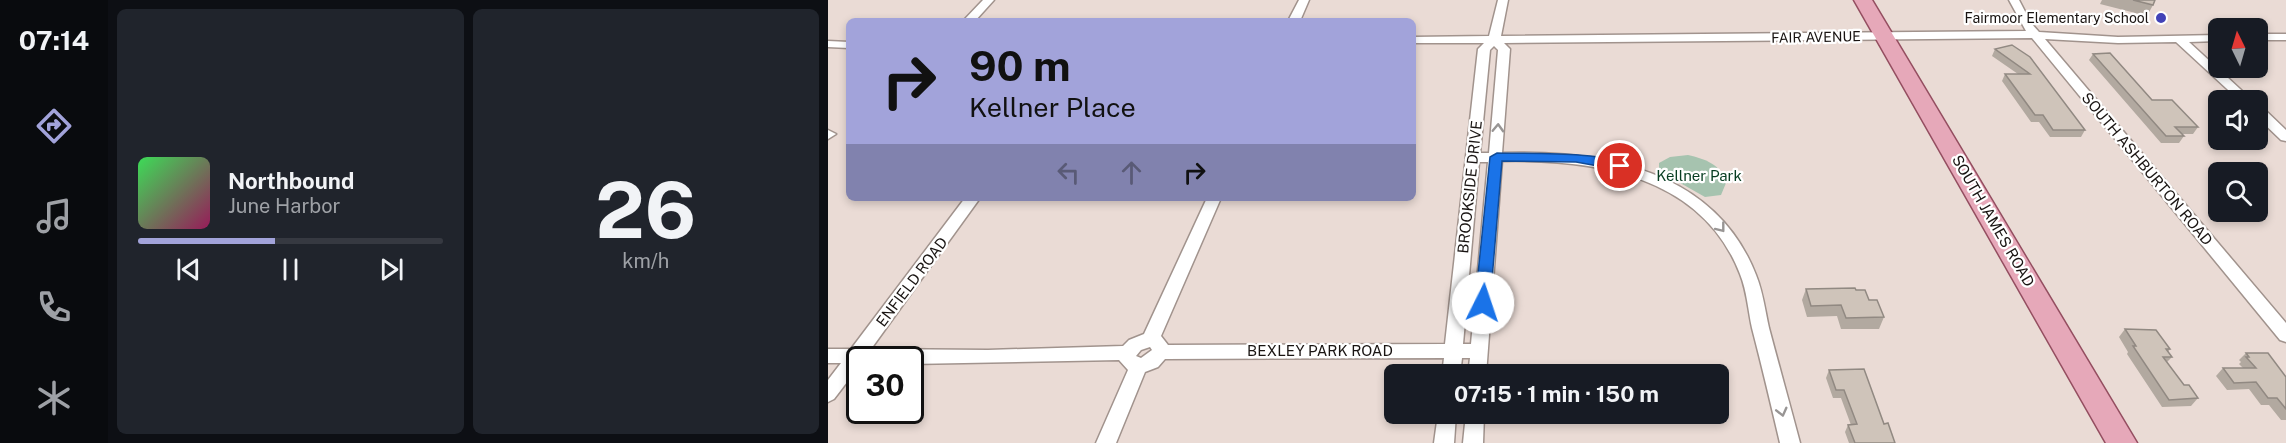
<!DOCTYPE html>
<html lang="en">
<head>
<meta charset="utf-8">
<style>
  :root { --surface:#171b24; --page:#20242c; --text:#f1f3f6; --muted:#9ea1a6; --line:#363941; --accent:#a2a3da }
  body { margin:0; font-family:"Public Sans",sans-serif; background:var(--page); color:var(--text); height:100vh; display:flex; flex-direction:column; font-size:22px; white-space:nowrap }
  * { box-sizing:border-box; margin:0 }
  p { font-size:20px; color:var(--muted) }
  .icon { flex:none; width:33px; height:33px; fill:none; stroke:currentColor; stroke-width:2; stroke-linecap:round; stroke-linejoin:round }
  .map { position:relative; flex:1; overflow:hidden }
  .panel { display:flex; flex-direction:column; gap:9px; padding:9px; background:#0d0f14; width:720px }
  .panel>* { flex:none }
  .top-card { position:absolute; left:18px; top:18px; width:570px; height:183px; border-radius:9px; box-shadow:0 3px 9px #0003; background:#a2a3da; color:#111; overflow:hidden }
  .needle { width:39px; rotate:355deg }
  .fabs { position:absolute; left:1380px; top:18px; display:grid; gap:12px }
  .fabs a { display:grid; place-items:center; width:60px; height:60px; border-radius:9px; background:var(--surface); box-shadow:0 3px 9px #0003; font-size:30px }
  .speed { position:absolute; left:18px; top:346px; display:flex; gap:12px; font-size:30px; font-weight:700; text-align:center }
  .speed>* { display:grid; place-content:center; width:78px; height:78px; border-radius:50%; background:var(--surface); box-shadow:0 3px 9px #0003; line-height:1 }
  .speed .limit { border:3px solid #111; border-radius:9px; background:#fff; color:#111 }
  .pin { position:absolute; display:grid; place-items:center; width:51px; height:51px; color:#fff; margin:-26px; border:3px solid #fff; border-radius:50%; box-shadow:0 2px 6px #0007 }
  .me { position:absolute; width:66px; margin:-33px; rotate:4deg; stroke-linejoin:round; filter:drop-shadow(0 0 4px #0008) }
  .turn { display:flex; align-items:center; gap:21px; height:126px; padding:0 24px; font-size:27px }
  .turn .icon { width:78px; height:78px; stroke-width:2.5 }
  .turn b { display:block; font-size:42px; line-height:51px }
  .lanes { display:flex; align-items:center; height:57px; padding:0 24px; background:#0003; justify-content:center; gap:30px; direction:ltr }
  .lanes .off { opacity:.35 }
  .panel .tile { flex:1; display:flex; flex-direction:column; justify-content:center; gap:9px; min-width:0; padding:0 21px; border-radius:9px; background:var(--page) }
  .panel .dial { align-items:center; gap:0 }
  .dial b { font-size:78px; line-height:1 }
  .song { display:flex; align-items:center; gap:18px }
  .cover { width:72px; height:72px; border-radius:9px; background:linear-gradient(135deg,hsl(130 70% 55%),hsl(330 70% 35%)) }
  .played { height:6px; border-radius:3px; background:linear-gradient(90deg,var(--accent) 45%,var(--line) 45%) }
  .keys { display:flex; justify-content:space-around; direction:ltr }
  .panel .tiles { flex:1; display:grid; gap:9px; grid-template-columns:repeat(2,1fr) }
  .trip { position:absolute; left:556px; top:364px; width:345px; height:60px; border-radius:9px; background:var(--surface); box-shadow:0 3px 9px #0003; font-weight:700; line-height:60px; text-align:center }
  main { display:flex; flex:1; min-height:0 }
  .tab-bar { display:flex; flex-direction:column; width:108px; justify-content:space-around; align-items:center; background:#090b0e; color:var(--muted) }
  .tab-bar .icon { width:42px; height:42px }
  .tab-bar .active { color:var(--accent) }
  .tab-bar b { font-size:27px; color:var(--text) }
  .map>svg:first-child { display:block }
  .green { fill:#a6c3af }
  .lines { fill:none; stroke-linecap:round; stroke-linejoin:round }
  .minor-casing { stroke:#a1938d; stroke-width:3 }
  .primary-casing { stroke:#944e60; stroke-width:3 }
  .minor { fill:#fff; fill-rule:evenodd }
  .primary { fill:#e6a8b9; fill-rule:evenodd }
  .wall { fill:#b2a9a0 }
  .building { fill:#cfc4ba; stroke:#918982; stroke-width:1.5 }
  .oneway { stroke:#989594 }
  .route { fill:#1a73e8; stroke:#114b97; stroke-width:1.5 }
  .poi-dot { fill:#4242b7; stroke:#fff; stroke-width:2 }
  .labels { text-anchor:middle; stroke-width:4.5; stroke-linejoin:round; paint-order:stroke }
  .far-poi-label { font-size:14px; fill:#191412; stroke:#fff; text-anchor:end }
  .far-street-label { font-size:14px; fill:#191412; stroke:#fff }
  .street-label { font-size:15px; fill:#191412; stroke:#fff }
  .park-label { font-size:15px; fill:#073d21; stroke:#fff }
</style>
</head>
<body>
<main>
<nav class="tab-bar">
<b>07:14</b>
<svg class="icon active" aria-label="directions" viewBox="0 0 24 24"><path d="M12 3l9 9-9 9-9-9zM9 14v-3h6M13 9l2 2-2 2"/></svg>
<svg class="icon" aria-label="music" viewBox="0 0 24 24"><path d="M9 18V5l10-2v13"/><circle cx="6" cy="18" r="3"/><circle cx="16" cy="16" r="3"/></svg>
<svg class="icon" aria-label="phone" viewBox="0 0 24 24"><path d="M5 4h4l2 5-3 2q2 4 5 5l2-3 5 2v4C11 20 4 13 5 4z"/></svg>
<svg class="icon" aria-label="climate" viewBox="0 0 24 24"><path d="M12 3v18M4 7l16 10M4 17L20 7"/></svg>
</nav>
<section class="panel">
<div class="tiles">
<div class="tile">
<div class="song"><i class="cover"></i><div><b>Northbound</b><p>June Harbor</p></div></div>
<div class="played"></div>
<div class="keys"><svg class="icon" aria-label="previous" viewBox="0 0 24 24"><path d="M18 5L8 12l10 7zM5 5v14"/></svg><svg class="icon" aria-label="pause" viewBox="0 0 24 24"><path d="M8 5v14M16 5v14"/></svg><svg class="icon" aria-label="next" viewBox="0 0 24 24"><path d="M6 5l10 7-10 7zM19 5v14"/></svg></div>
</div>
<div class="tile dial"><b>26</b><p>km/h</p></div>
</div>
</section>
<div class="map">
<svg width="1458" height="443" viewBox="0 0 1458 443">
  <rect width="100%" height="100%" fill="#eadbd5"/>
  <path class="green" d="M860,155C877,159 893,164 898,183L893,195L877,197L831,171V163L842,157Z"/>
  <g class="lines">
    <defs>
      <path id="minor" d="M155,0H166L147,21H135Z
        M471,0H481L472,21H460Z
        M670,0H680L673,36L1198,31L1181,0H1191L1203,23L1211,32L1290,37L1390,35V41L1361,42L1424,100H1411L1348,42L1290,43L1217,39L1458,323V342L1452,340L1204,38L676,43L682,49L674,153C774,150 887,169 928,275C935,292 937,310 941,328C951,366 962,405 972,443H952C943,405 934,366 924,328C920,310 919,291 912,274C874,175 766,159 674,161L658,375H640L642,358H634L632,375H614L616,358L337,359L330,367L317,372L288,443H268L300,370L291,360L82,364V360H32V365L6,399L0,402V380L13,363H0V349H23L137,198H152L43,349L160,350L295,346L301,340L316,334L379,198H393L333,336L340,345L617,344L650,49L656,43H585V37L661,36ZM666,46L670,50L661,153H652L662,50ZM651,162H660L643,344H635ZM322,347L324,350L313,358L308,356L313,350Z
        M1430,34H1458V40H1430Z
        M0,41L21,42V48L0,47Z
        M1430,107L1435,108L1458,130V141L1453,140L1430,118Z
        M0,130L8,134L0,139Z
        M610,414H628L626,443H606Z
        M638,414H656L655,443H635Z"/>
      <path id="primary" d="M1026,0H1044L1309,443H1278Z"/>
    </defs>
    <use href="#minor" class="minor-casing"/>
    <use href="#primary" class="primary-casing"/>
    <use href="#minor" class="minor"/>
    <use href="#primary" class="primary"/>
  </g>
  <path class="wall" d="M1274,0H1327L1325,5L1319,16L1272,4Z
    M1184,45L1257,130L1253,137H1222L1211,122H1203L1174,81L1177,74H1190L1164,56L1167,49Z
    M1265,54L1324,100L1370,127L1365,134H1354L1356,136L1351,143H1333L1261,60Z
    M978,289L1028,290L1041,300L1056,317L1051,329H1013L1009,316L979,317L974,300Z
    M1297,329L1342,349L1340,352L1344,357L1339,362L1356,385L1370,398L1363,406L1334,407L1299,354L1300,352L1291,337Z
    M1418,353L1458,377V420H1453L1441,405H1433L1421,389L1399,390L1388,376L1395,368H1415L1411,364L1413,362L1411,360Z
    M1001,370L1056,424L1067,443H1021L1017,432L1020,425H1023L1013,398H1005L998,378Z"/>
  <path class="building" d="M1305,0H1327L1325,5Z
    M1184,45L1202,57L1257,130H1225L1215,115H1207L1177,74H1202L1167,49Z
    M1282,53L1324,100H1344L1370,127H1347L1356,136H1338L1265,54Z
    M1027,288L1028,290H1037L1041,300H1049L1056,317L1018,318L1013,305L983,306L978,289Z
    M1297,329L1328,330L1342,349H1338L1344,357H1335L1356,385H1361L1370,398L1341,400L1305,346H1308Z
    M1418,353H1440L1458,377V409L1449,398H1440L1428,382L1406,383L1395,368H1428L1418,357H1421Z
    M1036,369L1056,424L1060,423L1067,443H1027L1020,425L1029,424L1016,390H1008L1001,370Z"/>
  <defs><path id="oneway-chevron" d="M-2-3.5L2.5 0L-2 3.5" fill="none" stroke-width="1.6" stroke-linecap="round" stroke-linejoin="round" transform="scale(1.5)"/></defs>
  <g class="oneway">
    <use href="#oneway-chevron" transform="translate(670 128) rotate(-88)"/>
    <use href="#oneway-chevron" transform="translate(893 228) rotate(52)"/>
    <use href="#oneway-chevron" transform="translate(954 412) rotate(76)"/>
  </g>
  <path class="route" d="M669,153C693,154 784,151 799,166L792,170L748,162L674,161L662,303L660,308H650L647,303L662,157Z"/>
  <circle class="poi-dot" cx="1333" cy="18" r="6"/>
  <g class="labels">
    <g class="far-poi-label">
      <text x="1321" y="23">Fairmoor Elementary School</text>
    </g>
    <g class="far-street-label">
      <text transform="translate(988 37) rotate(-1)" y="5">FAIR AVENUE</text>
    </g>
    <g class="street-label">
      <text transform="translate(1319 169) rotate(50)" y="5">SOUTH ASHBURTON ROAD</text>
      <text transform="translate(642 187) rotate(-84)" y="5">BROOKSIDE DRIVE</text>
      <text transform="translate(1165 221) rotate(60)" y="5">SOUTH JAMES ROAD</text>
      <text transform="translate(84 282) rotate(-53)" y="5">ENFIELD ROAD</text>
      <text x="492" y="356">BEXLEY PARK ROAD</text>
    </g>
    <g class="park-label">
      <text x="871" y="181">Kellner Park</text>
    </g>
  </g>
</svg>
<div class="fabs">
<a><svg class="needle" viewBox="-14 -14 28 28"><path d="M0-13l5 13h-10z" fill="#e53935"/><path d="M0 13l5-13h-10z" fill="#9ea1a6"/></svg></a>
<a><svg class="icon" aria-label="sound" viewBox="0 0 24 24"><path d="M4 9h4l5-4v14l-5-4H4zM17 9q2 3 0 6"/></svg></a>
<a><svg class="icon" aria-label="search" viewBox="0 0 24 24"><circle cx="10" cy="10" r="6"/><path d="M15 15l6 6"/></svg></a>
</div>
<div class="speed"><div class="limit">30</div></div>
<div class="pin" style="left:792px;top:166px;background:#d93025"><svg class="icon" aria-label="arrive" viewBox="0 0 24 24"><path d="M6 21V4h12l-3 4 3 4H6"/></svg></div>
<svg class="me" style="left:655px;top:303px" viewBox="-20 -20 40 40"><circle r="19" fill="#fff"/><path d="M0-13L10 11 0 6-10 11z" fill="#1a73e8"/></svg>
<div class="trip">07:15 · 1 min · 150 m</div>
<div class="top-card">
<div class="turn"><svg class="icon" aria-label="right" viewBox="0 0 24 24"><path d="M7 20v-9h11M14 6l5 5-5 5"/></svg><div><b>90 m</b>Kellner Place</div></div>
<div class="lanes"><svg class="icon off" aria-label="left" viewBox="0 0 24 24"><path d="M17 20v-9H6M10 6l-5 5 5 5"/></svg><svg class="icon off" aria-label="ahead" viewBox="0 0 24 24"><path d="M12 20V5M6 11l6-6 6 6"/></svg><svg class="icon" aria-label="right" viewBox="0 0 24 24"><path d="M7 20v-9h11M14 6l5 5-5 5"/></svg></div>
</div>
</div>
</main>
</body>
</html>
